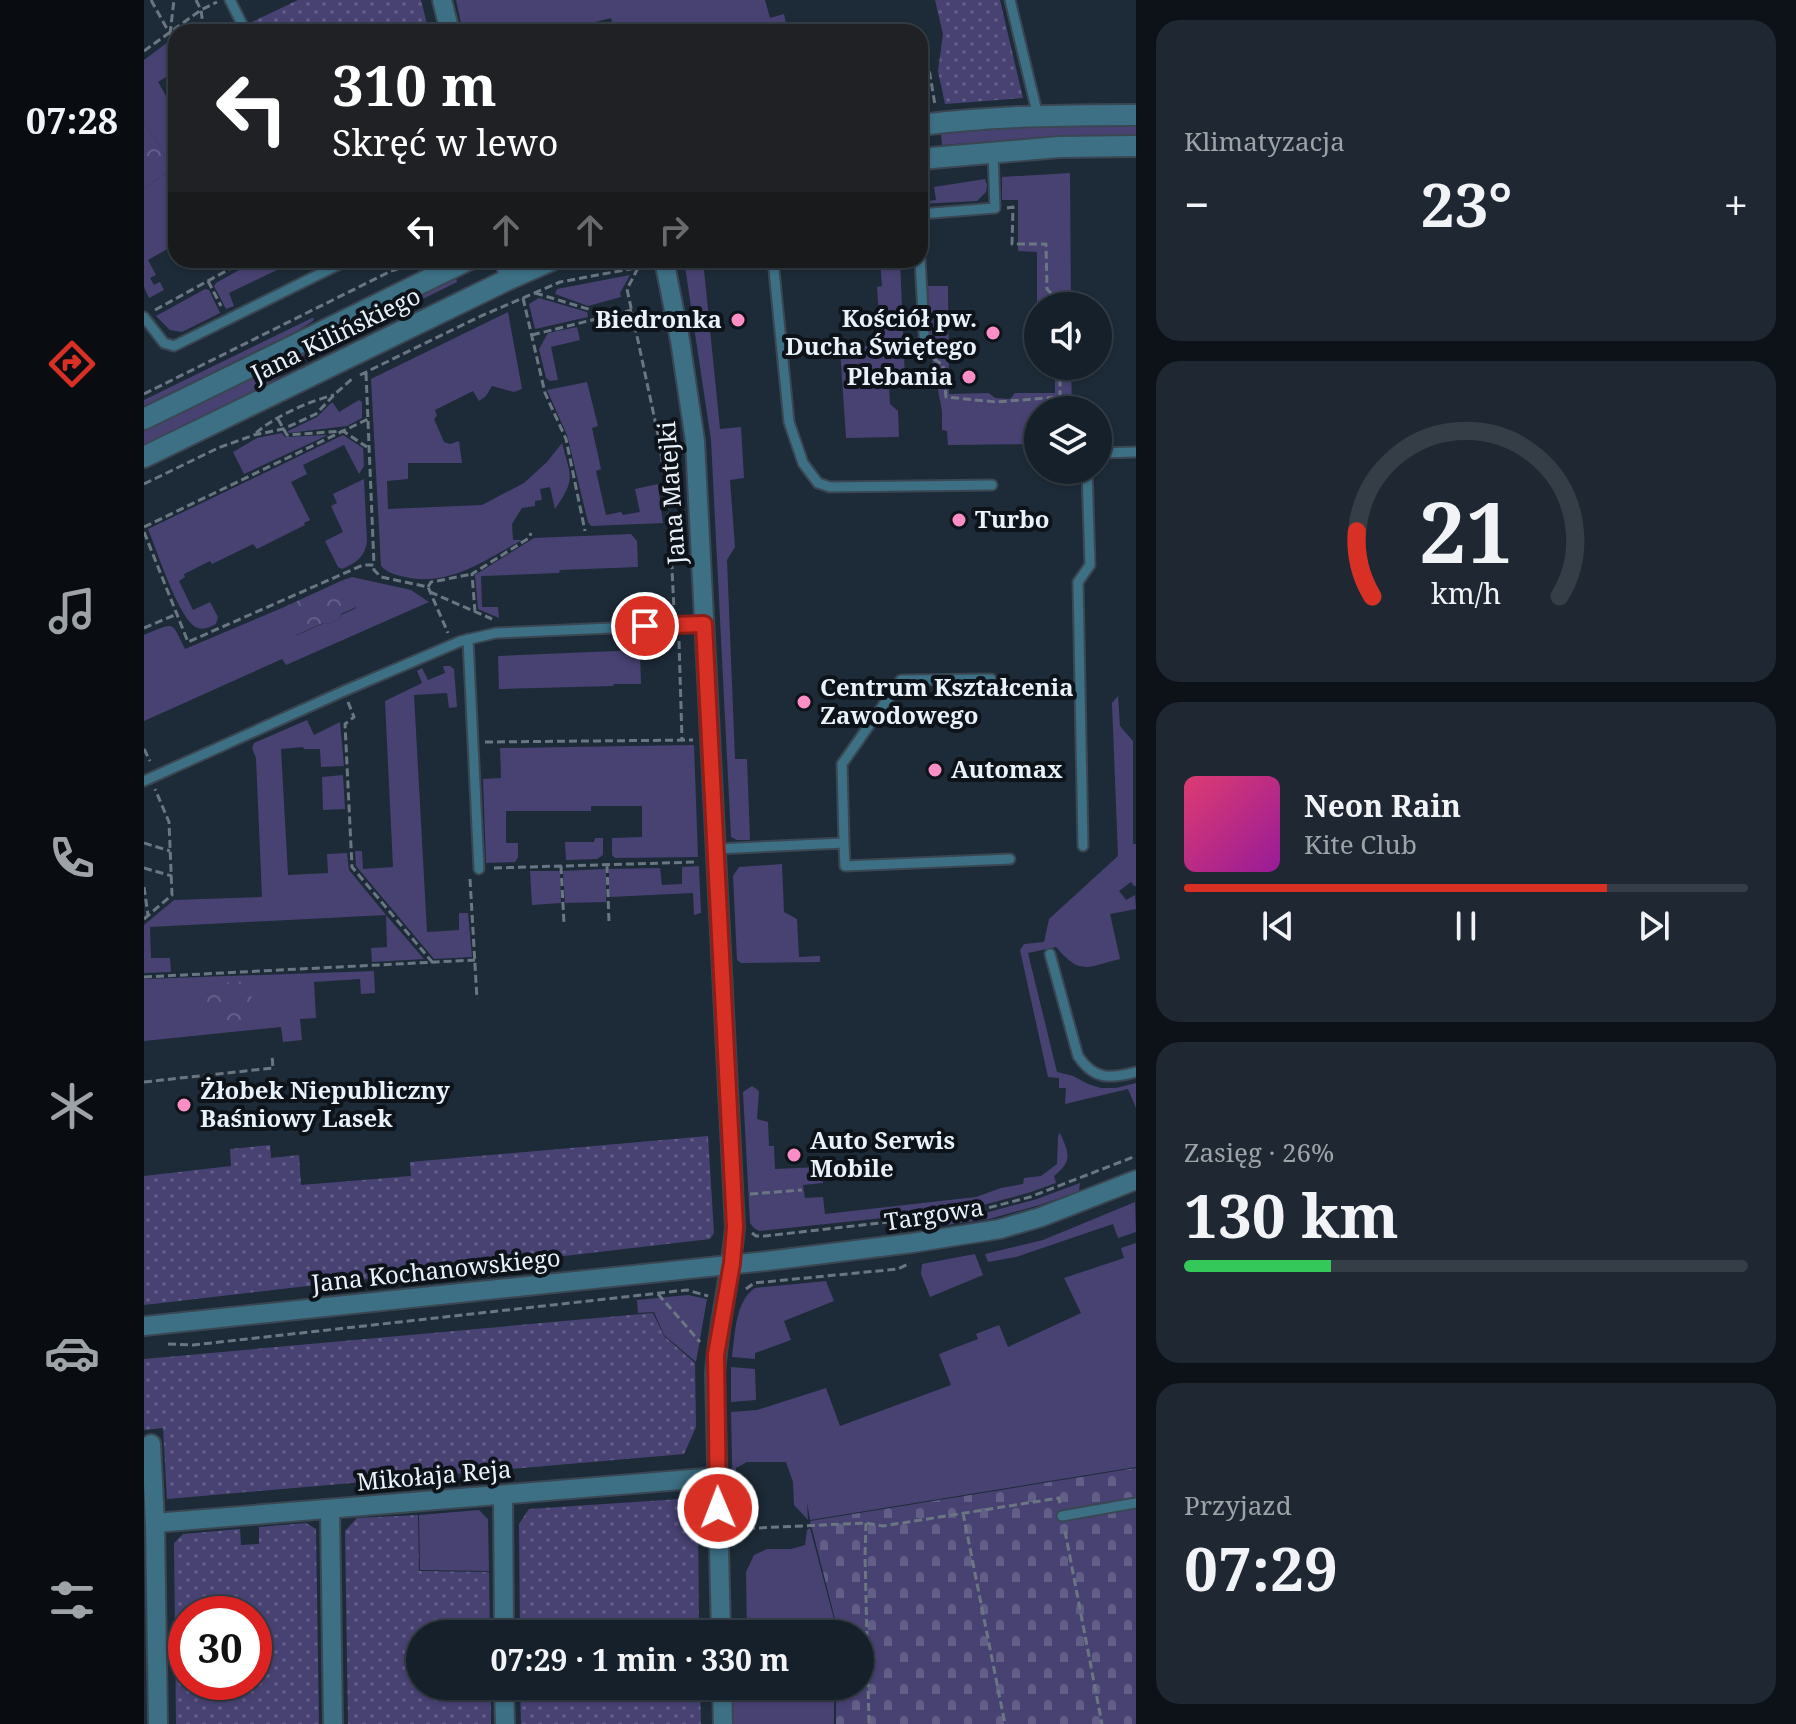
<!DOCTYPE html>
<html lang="pl">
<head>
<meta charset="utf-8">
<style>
  :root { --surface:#16202a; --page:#1f2832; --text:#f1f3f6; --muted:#9ea3a8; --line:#353e47; --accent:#d93025 }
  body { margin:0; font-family:"Noto Serif",serif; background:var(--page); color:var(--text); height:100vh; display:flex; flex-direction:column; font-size:30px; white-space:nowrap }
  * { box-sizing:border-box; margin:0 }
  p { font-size:26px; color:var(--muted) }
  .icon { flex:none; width:44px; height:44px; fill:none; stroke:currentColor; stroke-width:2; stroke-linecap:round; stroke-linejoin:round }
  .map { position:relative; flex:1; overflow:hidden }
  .drawer { display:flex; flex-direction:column; gap:20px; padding:20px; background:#0c1217; width:660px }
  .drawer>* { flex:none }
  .top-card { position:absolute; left:24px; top:24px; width:760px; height:244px; border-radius:24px; box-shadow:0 2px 6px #0004,0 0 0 2px var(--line); background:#202124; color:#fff; overflow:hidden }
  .controls { position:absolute; left:880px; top:292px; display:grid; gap:16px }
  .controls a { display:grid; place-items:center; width:88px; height:88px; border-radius:50%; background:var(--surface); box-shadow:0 2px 6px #0004,0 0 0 2px var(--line); font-size:40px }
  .speed { position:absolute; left:24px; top:1596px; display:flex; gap:16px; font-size:40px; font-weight:700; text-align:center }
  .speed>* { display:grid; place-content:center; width:104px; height:104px; border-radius:50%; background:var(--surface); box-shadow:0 2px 6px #0004,0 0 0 2px var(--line); line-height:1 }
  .speed .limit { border:12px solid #d22; background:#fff; color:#111 }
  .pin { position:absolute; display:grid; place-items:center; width:68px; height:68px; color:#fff; margin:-34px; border:4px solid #fff; border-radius:50%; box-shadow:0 2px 8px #0007 }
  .me { position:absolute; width:88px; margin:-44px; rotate:359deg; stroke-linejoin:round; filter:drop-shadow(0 0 6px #0008) }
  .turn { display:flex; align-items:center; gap:28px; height:168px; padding:0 32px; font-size:36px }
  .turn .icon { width:104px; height:104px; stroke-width:2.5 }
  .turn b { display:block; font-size:56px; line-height:68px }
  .lanes { display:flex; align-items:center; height:76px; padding:0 32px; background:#0003; justify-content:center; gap:40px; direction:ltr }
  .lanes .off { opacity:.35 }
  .big { font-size:60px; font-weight:700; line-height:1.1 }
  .drawer .tile { flex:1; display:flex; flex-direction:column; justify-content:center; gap:12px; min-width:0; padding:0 28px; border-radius:24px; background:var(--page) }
  .drawer .dial { align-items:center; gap:0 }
  .dial svg { height:208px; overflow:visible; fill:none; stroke:var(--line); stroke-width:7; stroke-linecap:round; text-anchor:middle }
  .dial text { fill:var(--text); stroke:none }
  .song { display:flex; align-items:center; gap:24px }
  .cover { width:96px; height:96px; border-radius:12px; background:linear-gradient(135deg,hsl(340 70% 55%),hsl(300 70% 35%)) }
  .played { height:8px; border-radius:4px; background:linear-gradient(90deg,var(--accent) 75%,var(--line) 75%) }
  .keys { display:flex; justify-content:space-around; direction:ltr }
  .heat { display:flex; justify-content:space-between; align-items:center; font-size:44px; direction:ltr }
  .charge { height:12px; border-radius:6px; background:linear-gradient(90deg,#34c759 26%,var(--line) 0) }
  .trip { position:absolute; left:262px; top:1620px; width:468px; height:80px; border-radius:40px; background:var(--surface); box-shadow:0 2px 6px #0004,0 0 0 2px var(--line); font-weight:700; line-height:80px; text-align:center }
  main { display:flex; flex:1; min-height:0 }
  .tabs { display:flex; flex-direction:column; width:144px; justify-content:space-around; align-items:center; background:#090d11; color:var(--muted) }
  .tabs .icon { width:56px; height:56px }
  .tabs .active { color:var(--accent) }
  .tabs b { font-size:36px; color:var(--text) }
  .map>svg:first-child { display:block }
  .grass { fill:#484273 }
  .cemetery { fill:url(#cemetery-stones) }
  .park { fill:url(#park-crowns) }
  .garden { fill:url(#garden-dots); fill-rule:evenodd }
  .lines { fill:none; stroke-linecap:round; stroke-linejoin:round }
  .service-casing { stroke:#3a4753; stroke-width:13 }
  .minor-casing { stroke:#3a4753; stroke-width:22 }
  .tertiary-casing { stroke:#3a4753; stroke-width:24 }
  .path { stroke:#6a7682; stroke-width:3; stroke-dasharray:8 4; stroke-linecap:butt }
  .service { stroke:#3d7085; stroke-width:9 }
  .minor { stroke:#3d7085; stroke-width:18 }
  .tertiary { stroke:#3d7085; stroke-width:20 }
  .route-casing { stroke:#8d1f18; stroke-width:20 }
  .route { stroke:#d93025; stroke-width:14 }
  .poi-dot { fill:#fb8fc5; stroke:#0d1319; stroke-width:3 }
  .labels { text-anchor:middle; stroke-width:8; stroke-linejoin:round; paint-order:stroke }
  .poi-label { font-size:24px; font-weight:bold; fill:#e9f2fb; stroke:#0d1319; text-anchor:start }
  .street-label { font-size:24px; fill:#e9f2fb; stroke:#0d1319 }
</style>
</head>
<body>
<main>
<nav class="tabs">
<b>07:28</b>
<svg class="icon active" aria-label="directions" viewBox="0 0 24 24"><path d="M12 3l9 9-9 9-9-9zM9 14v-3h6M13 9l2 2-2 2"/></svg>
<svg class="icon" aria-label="music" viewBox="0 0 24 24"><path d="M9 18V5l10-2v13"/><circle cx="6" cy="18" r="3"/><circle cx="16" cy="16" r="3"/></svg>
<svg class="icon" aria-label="phone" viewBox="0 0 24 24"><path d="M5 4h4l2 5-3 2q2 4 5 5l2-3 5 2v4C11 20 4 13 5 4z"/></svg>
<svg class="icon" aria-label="climate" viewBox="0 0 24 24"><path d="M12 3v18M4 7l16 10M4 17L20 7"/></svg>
<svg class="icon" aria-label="car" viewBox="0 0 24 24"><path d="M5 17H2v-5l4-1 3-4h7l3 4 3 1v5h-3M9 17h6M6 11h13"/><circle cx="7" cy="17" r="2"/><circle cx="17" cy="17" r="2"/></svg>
<svg class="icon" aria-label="filters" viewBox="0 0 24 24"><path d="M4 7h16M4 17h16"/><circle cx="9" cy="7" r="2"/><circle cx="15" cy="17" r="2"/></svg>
</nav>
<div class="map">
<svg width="992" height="1724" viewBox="0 0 992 1724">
  <defs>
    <pattern id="cemetery-stones" width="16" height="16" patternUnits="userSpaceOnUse" patternTransform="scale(2)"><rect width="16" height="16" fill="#484273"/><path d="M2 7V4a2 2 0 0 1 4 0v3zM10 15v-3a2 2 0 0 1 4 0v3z" fill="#625e88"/></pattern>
    <pattern id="park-crowns" width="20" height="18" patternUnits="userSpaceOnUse" patternTransform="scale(2)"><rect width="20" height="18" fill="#484273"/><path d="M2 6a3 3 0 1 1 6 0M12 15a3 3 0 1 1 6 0" fill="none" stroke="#625e88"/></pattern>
    <pattern id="garden-dots" width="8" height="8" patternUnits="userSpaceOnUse" patternTransform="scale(2)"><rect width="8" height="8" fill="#484273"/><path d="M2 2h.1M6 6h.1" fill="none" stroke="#625e88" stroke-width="1.8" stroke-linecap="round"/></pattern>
  </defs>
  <rect width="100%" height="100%" fill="#1d2b38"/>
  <path class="grass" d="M312,0H621L626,18L640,14L644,32H620L618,27L598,32H471L467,18L412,32H319Z
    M28,39L32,41V71L14,82L29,108L32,109V244L4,260L12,275L6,278L10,285L16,282L20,290L5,298L0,287V188L30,168L0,123V60Z
    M992,125V135L915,136L798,145L797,134L894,126Z
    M926,173L927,306L893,304V252L874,251V200H858V177Z
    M841,179L843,185L842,192L833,201L776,204V202L792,200L790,187Z
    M113,260H154L85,293L90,306L82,309L70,286L72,283Z
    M540,260H559L576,429L597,427L600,478L586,480L591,547L583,560L591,759H603L606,840H593L587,837L567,440Z
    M736,260H756L761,379L745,385L746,404L754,411L755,437L702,438L696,348L737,345L733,287L738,286Z
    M486,275L476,293L477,297L444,306L411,294L413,289Z
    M312,278L313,282L190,343L115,389L0,446V431Z
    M784,286H804L805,394L845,393L851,398L866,399L871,393H911V366H927L928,410H894V444L804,445L803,431L798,430V411L787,353Z
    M61,289L65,290L76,313L38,332L26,330L12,316Z
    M395,298L443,312L444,317L391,329L385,304Z
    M364,312L378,389L370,392L348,386L342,396L335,401L329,391L291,410L293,416L290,419L300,442L306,444L315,441L318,463H264V479L243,481L244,509L338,505L380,483L403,462L418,443C427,478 432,478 411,509L406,487L396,489L398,500L391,501V506L378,508L368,524L369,540H378C343,559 308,585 266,578C254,575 246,575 237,566L227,379Z
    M168,318H170L169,321L153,331L0,406V400Z
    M433,327L436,340L407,347L414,380L406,381L402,378L395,349L404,333Z
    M443,382L454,426L448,428L457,469L452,471L462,515L477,512L479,515L496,512L491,489L514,484L519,523L447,526L444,522L423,435L403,390Z
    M215,400L218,402V418L203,426L145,433L144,431L173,417L187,403H189L195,412Z
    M138,433L141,437L184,435L100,474L89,452L113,438Z
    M199,435L219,448L220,466L215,474L200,445L159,465L163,474L147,482L166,520L160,523L161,525L113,549L109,544L68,564L66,561L40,574L41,577L35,581L49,610L66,602L74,617L72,624C66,627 61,630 54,628C36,623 12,548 4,529Z
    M220,479L223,541C221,557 212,563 198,569L194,567L181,541L199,532L187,506L193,503L189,494Z
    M487,534L493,541L494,567L416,570L415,573L337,576L338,607H354L355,618L334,609L331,575L390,538Z
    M208,577L267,590L285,602L142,665L138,659L0,721V635C31,622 27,620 41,649L138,608L151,636L180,623L185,624L196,619L197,615L212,608L199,580Z
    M496,650L497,684H470L469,686L355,689L354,656Z
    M299,666H306L310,669L313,707L305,708L303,693L270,695L283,932L315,930V913H324L328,957L290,959L212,866L211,851H218L219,869L249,867L241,701L278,683L273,671L278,668L284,680L301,673Z
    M974,696L976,726L989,741V844H992V886H990L987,882L975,891L982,900L991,895L992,909L966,914L976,959C942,967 937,976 912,947L884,953L913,1072L929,1076L944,1084L957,1088H972L992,1083V1108L984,1089L921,1104L922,1088H915V1078L904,1077L876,950L880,944L900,942L905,919L974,856L968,703Z
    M163,720L170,735L196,722L200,766L177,767L176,749H160L159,747L137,749L144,875L184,873L183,854L203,853L205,870L242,915L6,927L7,958H26L27,972L0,973V925L30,900L118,897L112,758L108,748L110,743Z
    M550,745L554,857L471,858L468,855V838L498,837V806H447V811H362V843H374V857L371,862L342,863L339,779L357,778L356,748Z
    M199,775L201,809L179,810L178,777Z
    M451,838H459V855L453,859L422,860L421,842H450Z
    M638,864L640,912L653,919L655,957L676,956V962L597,963L593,960L589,876L595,867Z
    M555,866L557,913L550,915L549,893L465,897V869L516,868L518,885L538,884V867Z
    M462,869V902L421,903L419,871Z
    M386,871H416L417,903L388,905Z
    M242,915L280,959L228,962L227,948L243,947Z
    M230,971L231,993L217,994L216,979L170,982L172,1018L156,1019L158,1040L139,1042L137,1027L0,1041V979Z
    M608,1086L615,1091L613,1119L624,1122L625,1146H630L631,1169L677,1167L679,1183L659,1185L661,1198L679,1197L681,1214L832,1197L857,1188L879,1184L880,1178L897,1176L913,1164L914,1136L916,1133C925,1153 929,1161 910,1176L912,1183L884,1193L824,1209L615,1231L610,1228L606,1223L599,1092Z
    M936,1183L935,1191L896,1205L845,1219L754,1232L753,1226L841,1213L893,1199Z
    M991,1202L992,1232L974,1238L969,1224L872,1257L844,1262L841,1254L899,1240Z
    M992,1243V1467L666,1520L663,1502L664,1520L650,1505L649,1482L642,1462H603L592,1468L593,1506L589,1507L587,1412L613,1410L682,1388L696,1426L807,1385L795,1354L834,1339L832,1334L855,1325L864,1347L937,1313L920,1278L980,1258L977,1248Z
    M831,1254L839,1275L786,1297L777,1274L778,1264Z
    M682,1281L690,1301L640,1321L647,1340L611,1353V1359L588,1357C591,1335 591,1301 611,1288Z
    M544,1295L563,1299L552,1362L520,1335L510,1312L494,1313L493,1300Z
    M587,1367L611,1369L612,1400L587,1402Z
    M335,1510L344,1519L345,1571L276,1570L275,1515Z
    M666,1528L690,1619V1634H603L602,1572L610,1555L623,1549H647L661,1545L663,1530Z
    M588,1686H690V1724H588Z"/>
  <path class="cemetery" d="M992,1468V1724H692V1686H716V1634H691V1619L666,1521Z"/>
  <path class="park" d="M0,123L30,168L0,188Z
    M199,580L212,607L197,614L196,619L185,624L179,623L150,636L138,608Z
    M107,981L108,1024L61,1029L58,984Z"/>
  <path class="garden" d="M154,0H277L285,32H113L108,22Z
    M791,0H856L879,98L801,104L794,71L799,34Z
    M564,1136L570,1233L566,1239L0,1305V1176L87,1166L86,1149L126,1145L127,1158L155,1155L157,1185L267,1176L266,1162Z
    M509,1313L520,1336L551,1363L552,1427L540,1454L23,1499L19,1428L0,1430V1359Z
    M536,1499L554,1514L555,1634H376L375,1524L385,1509Z
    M274,1515L275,1571L345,1572L346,1634H276V1686H347V1724H204L201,1531L213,1518Z
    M162,1523L172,1529L175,1724H32L30,1543L39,1534L96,1529L97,1545L115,1544V1527ZM42,1614H110V1682H42Z
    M376,1686H556L557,1724H377Z"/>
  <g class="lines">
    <defs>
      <path id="service" d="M86,0L102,32
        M866,0L894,116
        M776,214L851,208L849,152
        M776,259L781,351
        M629,260L645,422L659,463L674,483L686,487L848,485
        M0,317L20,343L30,346L204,260
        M954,453L992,452
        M324,639L335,869
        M0,781L200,691L317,641L352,633L560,624
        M700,843L701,866L866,859
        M939,846L934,582L946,565L943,470
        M572,849L700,843L698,764L757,680L847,679
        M906,954L934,1056C950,1080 966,1079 992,1072
        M918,1516L992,1503"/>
      <path id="minor" d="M298,0L306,32
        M361,260L365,279
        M520,260L536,340L551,441L591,1227C587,1276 574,1325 571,1374L577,1634
        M0,1326L623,1261L768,1243L856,1229L897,1217L992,1180
        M7,1444L11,1523L14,1724
        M359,1495L360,1634
        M186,1509L189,1724
        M11,1523L573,1477
        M360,1686L361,1724
        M578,1686L579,1724"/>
      <path id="tertiary" d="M776,125C848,116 920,115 992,115
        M776,159L915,147L992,146
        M0,419L324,260
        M0,457L365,279L408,260"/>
    </defs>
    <use href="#service" class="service-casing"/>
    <use href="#minor" class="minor-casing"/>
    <use href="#tertiary" class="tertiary-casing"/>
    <path class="path" d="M7,0L26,34L32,37
      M52,0L57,10L60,32
      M26,34L30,0
      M776,37L782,51L791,105
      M0,51L57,10L73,2
      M776,181L785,180
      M863,208L869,207L868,244H902L903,289L916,303V306
      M494,268L483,289L516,444L526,528L530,610
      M64,281L77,306
      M391,293L464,315
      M379,298L401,393L422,439L441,531
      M11,310L102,260
      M388,335L488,310
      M790,359L799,365L802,397L852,402L916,397V366
      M222,373L230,565
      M216,375L337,316L416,282L502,266
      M0,394L247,271L269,264
      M134,419L143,435L199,431L223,447
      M112,433C131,416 166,401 190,395
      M0,484L74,448L110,435L139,429L172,414L190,395L209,378
      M0,527L224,419
      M0,532L44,642L219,565H230V570L237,577L284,587L304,633
      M284,587L287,582L293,581L328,574
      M286,592L348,619
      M331,612L328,574L385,538L387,533
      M0,628L33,614
      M535,641L538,740
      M204,702L210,717L201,724L208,867L289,963
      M341,742L549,740
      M0,749L6,761
      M0,843L26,851
      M463,865L465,923
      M417,866L420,924
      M0,868L28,876
      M350,868L554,862
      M326,879L333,999
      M0,887L4,915
      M0,919L28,895L25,822L11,789
      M0,977L331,960
      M0,1082L129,1068L128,1055
      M606,1194L658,1190
      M608,1233L612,1236H621L824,1213L886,1197L992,1156
      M602,1289L610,1283L754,1269L766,1263
      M514,1294L556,1342
      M24,1344L49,1345L543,1290L564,1296
      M819,1513L861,1724
      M722,1523L721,1556L725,1724
      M591,1529L722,1523L739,1526L915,1498L916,1504
      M921,1531L958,1724"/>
    <use href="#service" class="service"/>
    <use href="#minor" class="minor"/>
    <use href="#tertiary" class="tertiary"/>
  </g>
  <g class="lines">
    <defs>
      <path id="route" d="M501,626L560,624L591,1227L588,1263L572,1355L574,1508"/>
    </defs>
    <use href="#route" class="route-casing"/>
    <use href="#route" class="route"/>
  </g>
  <g class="poi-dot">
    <circle cx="594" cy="320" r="8"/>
    <circle cx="849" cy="333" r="8"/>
    <circle cx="825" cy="377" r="8"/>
    <circle cx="815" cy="520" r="8"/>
    <circle cx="660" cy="702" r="8"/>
    <circle cx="791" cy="770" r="8"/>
    <circle cx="40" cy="1105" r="8"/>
    <circle cx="650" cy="1155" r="8"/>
  </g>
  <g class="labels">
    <g class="poi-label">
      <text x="833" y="327" text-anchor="end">Kościół pw.<tspan x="833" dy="28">Ducha Świętego</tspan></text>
      <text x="578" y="328" text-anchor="end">Biedronka</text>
      <text x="809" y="385" text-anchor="end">Plebania</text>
      <text x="831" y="528">Turbo</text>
      <text x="676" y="696">Centrum Kształcenia<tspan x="676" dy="28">Zawodowego</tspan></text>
      <text x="807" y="778">Automax</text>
      <text x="56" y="1099">Żłobek Niepubliczny<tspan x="56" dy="28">Baśniowy Lasek</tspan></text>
      <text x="666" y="1149">Auto Serwis<tspan x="666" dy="28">Mobile</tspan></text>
    </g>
    <g class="street-label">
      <text transform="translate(192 335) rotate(-26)" y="8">Jana Kilińskiego</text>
      <text transform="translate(528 493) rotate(-94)" y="8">Jana Matejki</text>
      <text transform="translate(790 1215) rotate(-9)" y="8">Targowa</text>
      <text transform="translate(292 1271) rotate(-6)" y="8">Jana Kochanowskiego</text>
      <text transform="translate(290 1476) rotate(-5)" y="8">Mikołaja Reja</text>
    </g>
  </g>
</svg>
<div class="controls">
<a><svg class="icon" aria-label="sound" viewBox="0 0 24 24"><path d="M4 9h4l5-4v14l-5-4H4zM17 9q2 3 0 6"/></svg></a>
<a><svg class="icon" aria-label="layers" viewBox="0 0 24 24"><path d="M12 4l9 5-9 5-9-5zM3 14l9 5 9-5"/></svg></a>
</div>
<div class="speed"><div class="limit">30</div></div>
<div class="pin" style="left:501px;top:626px;background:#d93025"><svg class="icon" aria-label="arrive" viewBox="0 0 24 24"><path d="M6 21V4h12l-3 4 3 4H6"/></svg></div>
<svg class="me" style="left:574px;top:1508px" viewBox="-20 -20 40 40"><circle r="17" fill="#d93025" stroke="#fff" stroke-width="3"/><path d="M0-11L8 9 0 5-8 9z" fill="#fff"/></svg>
<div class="trip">07:29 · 1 min · 330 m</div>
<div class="top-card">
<div class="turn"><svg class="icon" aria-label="left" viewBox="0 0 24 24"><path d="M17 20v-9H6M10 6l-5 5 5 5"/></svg><div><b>310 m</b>Skręć w lewo</div></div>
<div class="lanes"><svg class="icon" aria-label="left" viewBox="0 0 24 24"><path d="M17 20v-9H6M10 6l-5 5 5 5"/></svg><svg class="icon off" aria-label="ahead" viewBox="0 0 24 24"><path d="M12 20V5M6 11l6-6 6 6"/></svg><svg class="icon off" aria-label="ahead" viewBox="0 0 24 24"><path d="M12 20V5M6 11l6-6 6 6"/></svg><svg class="icon off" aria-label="right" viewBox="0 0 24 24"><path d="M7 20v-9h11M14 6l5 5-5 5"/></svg></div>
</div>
</div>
<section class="drawer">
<div class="tile"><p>Klimatyzacja</p>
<div class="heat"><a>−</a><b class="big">23°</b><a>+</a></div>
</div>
<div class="tile dial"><svg viewBox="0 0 100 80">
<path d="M14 69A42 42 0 1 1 86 69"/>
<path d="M14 69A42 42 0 0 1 8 44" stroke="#d93025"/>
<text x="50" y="56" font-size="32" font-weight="700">21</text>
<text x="50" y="72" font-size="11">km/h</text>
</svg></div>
<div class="tile">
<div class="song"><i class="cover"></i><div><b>Neon Rain</b><p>Kite Club</p></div></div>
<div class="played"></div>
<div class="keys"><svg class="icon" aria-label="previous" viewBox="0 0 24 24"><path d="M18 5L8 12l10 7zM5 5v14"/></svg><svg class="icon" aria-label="pause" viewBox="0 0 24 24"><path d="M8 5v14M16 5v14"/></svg><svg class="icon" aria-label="next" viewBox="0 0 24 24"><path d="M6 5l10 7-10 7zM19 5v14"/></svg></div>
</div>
<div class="tile"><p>Zasięg · 26%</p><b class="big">130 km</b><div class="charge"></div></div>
<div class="tile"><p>Przyjazd</p><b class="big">07:29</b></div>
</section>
</main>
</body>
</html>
